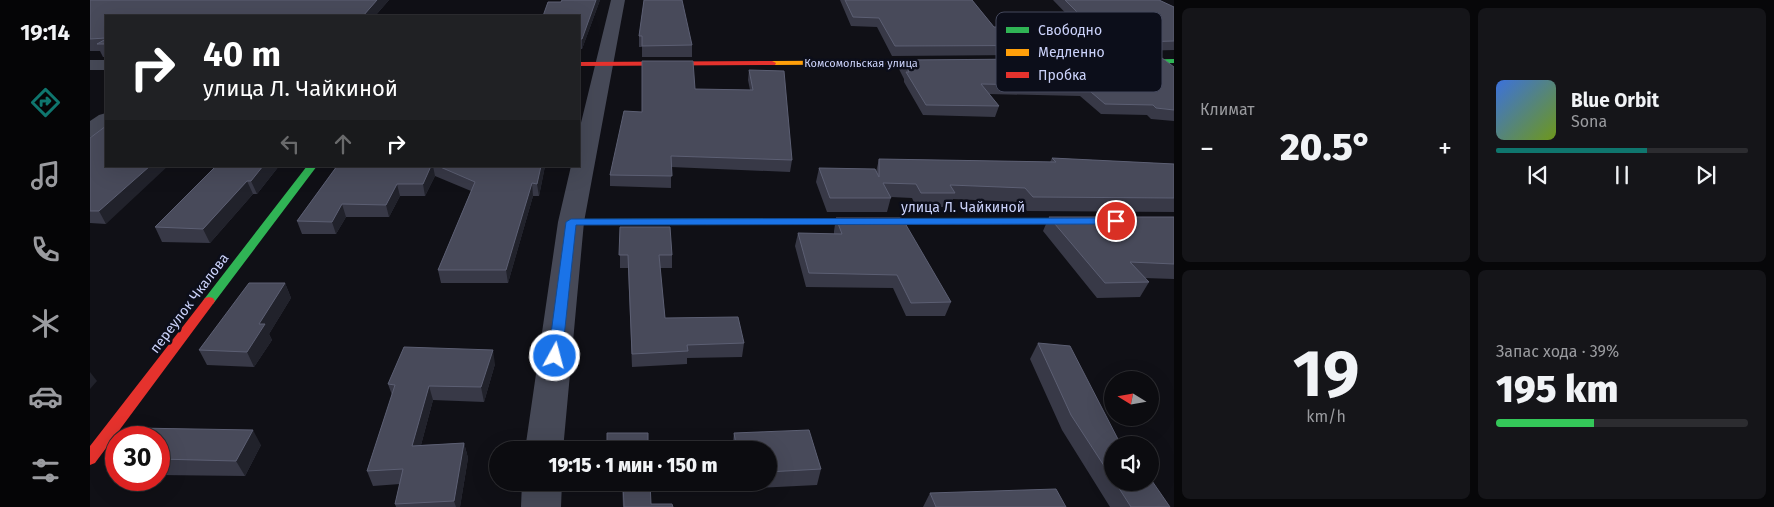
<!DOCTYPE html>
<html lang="ru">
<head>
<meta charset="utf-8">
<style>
  :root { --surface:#0c0c10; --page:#151519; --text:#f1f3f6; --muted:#9a9b9f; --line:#2c2c30; --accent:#0f766e }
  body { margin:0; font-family:"Fira Sans",sans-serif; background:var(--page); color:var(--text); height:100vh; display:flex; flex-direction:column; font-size:19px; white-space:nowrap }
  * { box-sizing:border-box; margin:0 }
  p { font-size:16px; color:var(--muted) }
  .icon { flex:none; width:28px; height:28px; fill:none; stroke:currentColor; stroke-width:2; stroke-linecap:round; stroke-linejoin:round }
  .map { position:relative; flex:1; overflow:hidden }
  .panel { display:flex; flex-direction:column; gap:8px; padding:8px; background:#070709; width:600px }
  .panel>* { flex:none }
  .banner { position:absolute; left:15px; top:15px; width:475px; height:152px; border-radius:0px; box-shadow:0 5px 20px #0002,0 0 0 1px var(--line); background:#202124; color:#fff; overflow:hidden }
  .needle { width:32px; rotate:281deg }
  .buttons { position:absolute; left:1014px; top:371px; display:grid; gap:10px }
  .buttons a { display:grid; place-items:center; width:55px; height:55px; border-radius:50%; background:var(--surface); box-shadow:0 5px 20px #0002,0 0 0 1px var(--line); font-size:25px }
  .speed { position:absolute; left:15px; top:426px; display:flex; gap:10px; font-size:25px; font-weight:700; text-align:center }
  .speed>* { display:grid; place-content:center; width:65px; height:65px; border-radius:50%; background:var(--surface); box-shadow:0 5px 20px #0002,0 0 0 1px var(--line); line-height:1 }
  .speed .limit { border:8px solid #d22; background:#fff; color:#111 }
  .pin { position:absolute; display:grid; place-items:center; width:42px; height:42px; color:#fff; margin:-21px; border:2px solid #fff; border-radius:50%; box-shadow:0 1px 5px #0007 }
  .me { position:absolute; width:55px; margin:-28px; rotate:7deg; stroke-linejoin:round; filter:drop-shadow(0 0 4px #0008) }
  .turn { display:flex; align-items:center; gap:18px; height:105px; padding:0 15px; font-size:22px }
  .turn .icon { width:65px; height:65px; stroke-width:2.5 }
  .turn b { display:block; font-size:35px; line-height:42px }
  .lanes { display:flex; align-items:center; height:48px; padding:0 15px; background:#0003; justify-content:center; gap:25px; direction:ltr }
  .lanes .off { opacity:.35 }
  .big { font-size:38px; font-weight:800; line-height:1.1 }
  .panel .card { flex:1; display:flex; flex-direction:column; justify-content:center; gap:8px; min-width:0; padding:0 18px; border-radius:8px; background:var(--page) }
  .panel .dial { align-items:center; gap:0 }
  .dial b { font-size:65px; line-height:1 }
  .song { display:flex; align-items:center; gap:15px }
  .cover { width:60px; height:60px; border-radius:8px; background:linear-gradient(135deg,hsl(220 70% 55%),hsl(80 70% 35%)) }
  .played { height:5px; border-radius:2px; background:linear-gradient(90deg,var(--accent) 60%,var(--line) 60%) }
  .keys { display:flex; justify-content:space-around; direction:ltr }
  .heat { display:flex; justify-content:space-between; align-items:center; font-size:28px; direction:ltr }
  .charge { height:8px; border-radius:4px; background:linear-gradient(90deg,#34c759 39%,var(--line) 0) }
  .panel .tiles { flex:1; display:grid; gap:8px; grid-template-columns:repeat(2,1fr) }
  .trip { position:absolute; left:399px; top:441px; width:288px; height:50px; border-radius:25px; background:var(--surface); box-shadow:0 5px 20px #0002,0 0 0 1px var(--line); font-weight:800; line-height:50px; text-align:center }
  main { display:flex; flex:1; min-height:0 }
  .tab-bar { display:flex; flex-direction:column; width:90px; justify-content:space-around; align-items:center; background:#050506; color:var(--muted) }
  .tab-bar .icon { width:35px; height:35px }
  .tab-bar .current { color:var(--accent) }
  .tab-bar b { font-size:22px; color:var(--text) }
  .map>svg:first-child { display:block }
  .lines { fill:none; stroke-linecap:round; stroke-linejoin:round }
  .street { fill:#464957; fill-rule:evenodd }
  .fast { fill:#30b455; fill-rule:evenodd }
  .slow { fill:#ff9f0a; fill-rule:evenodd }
  .jam { fill:#e5322d; fill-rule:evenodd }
  .wall { fill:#383947 }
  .shaded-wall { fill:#21222b }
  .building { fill:#484a5a; stroke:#5c5f73 }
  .route { fill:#1a73e8; stroke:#114b97 }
  .labels { text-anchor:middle; stroke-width:5; stroke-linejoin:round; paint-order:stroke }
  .far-street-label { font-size:11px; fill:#cbd2fa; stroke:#0c0e1a }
  .street-label { font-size:14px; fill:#cbd2fa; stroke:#0c0e1a }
  .key { fill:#0c0e1a; stroke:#45495d; stroke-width:1 }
  .key-label { font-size:14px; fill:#cbd2fa }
</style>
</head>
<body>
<main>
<nav class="tab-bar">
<b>19:14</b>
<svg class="icon current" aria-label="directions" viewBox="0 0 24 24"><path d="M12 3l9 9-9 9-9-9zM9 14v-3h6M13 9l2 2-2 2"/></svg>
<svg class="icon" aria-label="music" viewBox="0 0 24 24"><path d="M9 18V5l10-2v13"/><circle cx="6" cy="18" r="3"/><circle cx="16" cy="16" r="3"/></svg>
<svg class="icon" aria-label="phone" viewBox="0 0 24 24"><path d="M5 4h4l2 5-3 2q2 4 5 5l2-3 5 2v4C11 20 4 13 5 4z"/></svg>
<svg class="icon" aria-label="climate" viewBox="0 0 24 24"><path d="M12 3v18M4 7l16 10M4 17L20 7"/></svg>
<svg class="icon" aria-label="car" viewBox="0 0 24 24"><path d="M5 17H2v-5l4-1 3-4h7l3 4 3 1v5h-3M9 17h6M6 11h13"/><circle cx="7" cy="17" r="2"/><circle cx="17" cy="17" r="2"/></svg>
<svg class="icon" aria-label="filters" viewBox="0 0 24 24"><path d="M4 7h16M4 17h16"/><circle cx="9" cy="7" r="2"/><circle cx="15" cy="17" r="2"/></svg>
</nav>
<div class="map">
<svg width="1084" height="507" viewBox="0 0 1084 507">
  <rect width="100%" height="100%" fill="#101016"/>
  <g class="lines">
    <path class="street" d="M521,0H535L494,222L473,450H435L468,222L481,166H489V131Z
      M0,60H16V70H0Z
      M16,113V129L8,136L0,137V121L9,115Z
      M432,482H472L471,507H431Z"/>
    <path class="fast" d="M1084,59V63L1038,64L1034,62L1038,60Z
      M217,166H227L123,304H115L113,301L115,298Z
      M995,218L999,219L1000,221L999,223L481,225L476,222L481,219Z"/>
    <path class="slow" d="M848,60H851V64L682,65L678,63L682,61Z"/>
    <path class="jam" d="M682,61L686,63L685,65L489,66V62Z
      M119,297L123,298L125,301L123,304L5,463L0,465V446L115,298Z"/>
  </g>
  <path class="wall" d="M0,0H299L285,16H16V57H13L10,51H0Z
    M472,0H510L492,49H489V16L471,2Z
    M554,0L602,45V57H552V47H549V36Z
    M750,0H882L904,27H989L963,0H1069L1084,7V50L1049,51L1047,54L802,56L787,27L761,26Z
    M812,60L1084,67V121L1061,119L1057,115L1011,114L990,96L899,94L909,106L905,117L833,115L814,82V79L809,69Z
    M659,70L702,160L700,172L581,167V188L520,186V175L552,112L605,89L660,90L658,80Z
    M0,138L16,224L0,223Z
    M962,158L1084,164V212L937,211L929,202L863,199L860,207H826L822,198L801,197L797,212H737L726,182L729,168L786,172L789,159L960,162Z
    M126,166H189L167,194H163L120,243L72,242L65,227Z
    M247,166H455L449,196H443L418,283H351L348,270L381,191L345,176L335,196H310L299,217H256L246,234H212L207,221Z
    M959,217H1084V279L1054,278L1059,282L1050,297L1007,298L953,231Z
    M746,218L861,302L855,316H816L803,288L716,287L705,246L708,233L744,234V231Z
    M530,227L582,255V268H570L575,318L654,343L652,357L597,358V364L542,367L538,268H530Z
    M195,283L201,298L179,334L182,340L164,367L117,365L109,350Z
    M948,343L1022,445V482H1060L1080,507H1020L972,430L940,359Z
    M405,364L394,402L343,400L331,445L374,443L378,458L370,507H306L305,504L310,484L283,486L277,471L302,395L298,384Z
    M644,433L731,469L727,485L650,489L648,482H678V450H642Z
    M69,438L171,445L155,476L69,475Z
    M517,482H560L561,504L583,507H533L532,487H517Z
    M840,493L976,507H833Z"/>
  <path class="shaded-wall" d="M287,0H299L285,16H273Z
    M506,0H510L492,49V39Z
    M60,166H78L16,224L9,211Z
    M173,166H189L167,194L161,181Z
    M341,166H343L345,176L335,196L333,184Z
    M451,166H455L449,196L447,184Z
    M157,181L163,194L120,243L113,229Z
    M442,183L443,196L418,283L416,270Z
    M307,184L310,196L299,217L296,205Z
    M252,204L256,217L246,234L242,222Z
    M195,283L201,298L179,334L182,340L164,367L157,352L169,324Z
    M403,350L405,364L394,402L391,387Z
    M0,372L7,381L0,389Z
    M339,386L343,400L327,460L322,446Z
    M163,430L171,445L155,476L146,461Z
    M374,443L378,458L370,507H366L364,501Z"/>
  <path class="building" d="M0,0H287L273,16H16V38L0,39Z
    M472,0H506L492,39H489V16H453L458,2H471Z
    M554,0H592L602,45L552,46V36H549Z
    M755,0H882L904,27H1002L975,0H1069L1084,7V41L1048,42L1052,45L805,46L789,18L763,17Z
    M16,39V44H7Z
    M1072,58L1084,67V110L1066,108L1063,105L1015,104L994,86L891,84L909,106L836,105L816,72H819L812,60Z
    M552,61H603L605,89L663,90L659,70L694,71L702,160L581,156L582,176L520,175L534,111L552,112Z
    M16,126V166H60L9,211H0V138Z
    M962,158L1084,164V198L943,197L935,188L860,185L865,193H831L826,184L793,183L801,198H740L729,168L785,169L789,177V159L966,162Z
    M126,166H173L161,181H157L113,229L65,227Z
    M247,166H341L333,184H307L296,205L252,204L242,222L207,221Z
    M348,166H451L447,184L442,183L416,270H348L385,182Z
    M959,217H1084V264L1040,262L1059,282L1015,283Z
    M746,218H812L861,302L821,303L807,275L719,273L708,233L752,234Z
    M530,227H580L582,255H569L575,318L648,317L654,343L597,345L598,351L542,354L538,255H529Z
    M159,283H195L169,324H175L157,352L109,350Z
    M948,343L980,346L1031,445H1022V478L981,415Z
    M314,347L403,350L391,387L339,386L322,446L374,443L364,501L305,504L313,469L277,471L305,385L298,384Z
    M45,428L163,430L146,461L69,459V438H38Z
    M719,430L731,469L678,472V450H647L644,433Z
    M517,433H558V450H517Z
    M26,454V459H23Z
    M1060,478L1080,507H1041L1025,482H1060Z
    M533,482H560L561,504H582L583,507H534Z
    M966,489L976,507H846L840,493Z"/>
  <path class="route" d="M1026,218L1031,221L1029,224L486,225L472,356L470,359H460L458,356L476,222L481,219Z"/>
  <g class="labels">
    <g class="far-street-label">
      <text x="771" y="67">Комсомольская улица</text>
    </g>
    <g class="street-label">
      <text x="873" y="212">улица Л. Чайкиной</text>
      <text transform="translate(99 303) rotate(-53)" y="5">переулок Чкалова</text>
    </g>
  </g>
  <rect x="906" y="12" width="166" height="80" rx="8" class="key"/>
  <rect x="916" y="27" width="23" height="6" fill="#30b455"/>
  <rect x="916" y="49" width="23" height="7" fill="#ff9f0a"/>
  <rect x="916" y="72" width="23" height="6" fill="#e5322d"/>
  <g class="key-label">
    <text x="948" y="35">Свободно</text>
    <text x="948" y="57">Медленно</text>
    <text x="948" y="80">Пробка</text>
  </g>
</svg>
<div class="buttons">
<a><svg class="needle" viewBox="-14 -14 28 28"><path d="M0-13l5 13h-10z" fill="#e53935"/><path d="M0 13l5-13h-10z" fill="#9a9b9f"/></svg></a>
<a><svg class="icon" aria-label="sound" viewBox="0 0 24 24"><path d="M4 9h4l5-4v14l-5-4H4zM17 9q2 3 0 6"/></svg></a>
</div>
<div class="speed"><div class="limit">30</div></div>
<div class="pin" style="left:1026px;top:221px;background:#d93025"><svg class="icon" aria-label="arrive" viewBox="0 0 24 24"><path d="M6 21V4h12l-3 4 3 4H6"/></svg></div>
<svg class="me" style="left:465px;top:356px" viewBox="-20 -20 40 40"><circle r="17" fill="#1a73e8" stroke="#fff" stroke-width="3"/><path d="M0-11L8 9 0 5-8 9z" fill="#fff"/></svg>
<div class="trip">19:15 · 1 мин · 150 m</div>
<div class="banner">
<div class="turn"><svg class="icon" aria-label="right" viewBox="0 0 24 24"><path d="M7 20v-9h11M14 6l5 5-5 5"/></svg><div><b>40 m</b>улица Л. Чайкиной</div></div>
<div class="lanes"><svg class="icon off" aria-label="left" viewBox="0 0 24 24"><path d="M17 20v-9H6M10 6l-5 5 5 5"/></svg><svg class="icon off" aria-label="ahead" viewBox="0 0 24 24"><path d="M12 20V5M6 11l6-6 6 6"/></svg><svg class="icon" aria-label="right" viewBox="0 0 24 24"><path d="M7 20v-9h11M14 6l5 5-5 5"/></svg></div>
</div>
</div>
<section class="panel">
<div class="tiles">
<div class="card"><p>Климат</p>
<div class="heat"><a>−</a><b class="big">20.5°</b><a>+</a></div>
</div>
<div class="card">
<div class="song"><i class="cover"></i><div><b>Blue Orbit</b><p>Sona</p></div></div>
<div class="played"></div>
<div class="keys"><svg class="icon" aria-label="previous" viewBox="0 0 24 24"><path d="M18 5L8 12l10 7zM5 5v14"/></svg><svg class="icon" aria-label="pause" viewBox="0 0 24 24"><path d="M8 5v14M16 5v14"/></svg><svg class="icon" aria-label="next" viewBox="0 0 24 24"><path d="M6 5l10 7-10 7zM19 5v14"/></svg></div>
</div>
<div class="card dial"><b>19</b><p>km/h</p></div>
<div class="card"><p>Запас хода · 39%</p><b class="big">195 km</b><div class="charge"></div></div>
</div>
</section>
</main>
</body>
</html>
